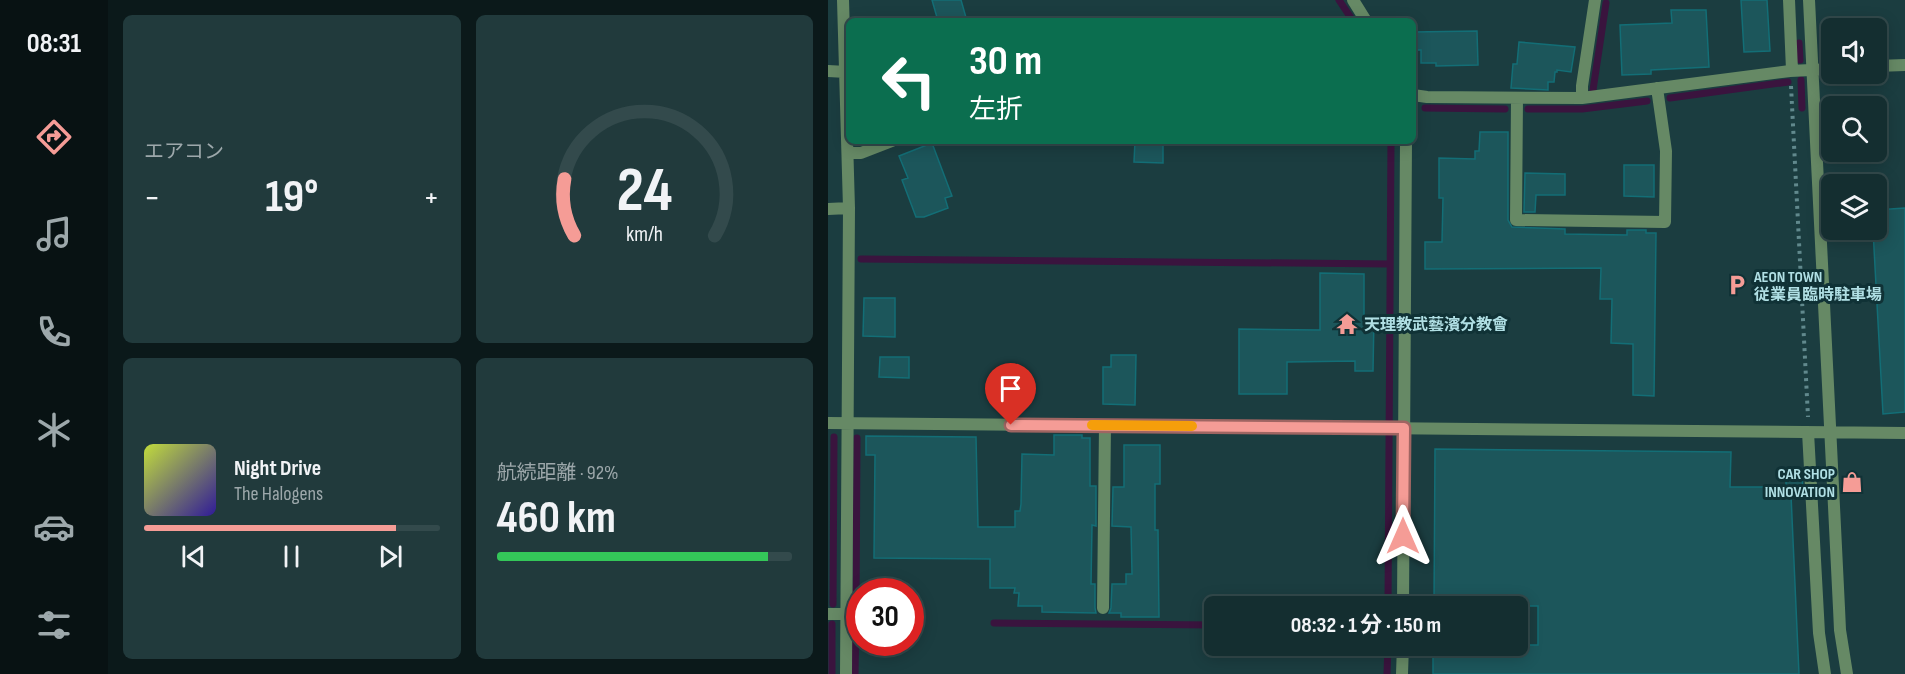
<!DOCTYPE html>
<html lang="ja">
<head>
<meta charset="utf-8">
<style>
  :root { --surface:#142e30; --page:#213a3c; --text:#f1f3f6; --muted:#9da8ab; --line:#334a4c; --accent:#f59c96 }
  body { margin:0; font-family:"Sofia Sans Condensed","Noto Sans JP",sans-serif; background:var(--page); color:var(--text); height:100vh; display:flex; flex-direction:column; font-size:22px; white-space:nowrap }
  * { box-sizing:border-box; margin:0 }
  p { font-size:20px; color:var(--muted) }
  .icon { flex:none; width:33px; height:33px; fill:none; stroke:currentColor; stroke-width:2; stroke-linecap:round; stroke-linejoin:round }
  .map { position:relative; flex:1; overflow:hidden }
  .drawer { display:flex; flex-direction:column; gap:15px; padding:15px; background:#0b191a; width:720px }
  .drawer>* { flex:none }
  .banner { position:absolute; left:18px; top:18px; width:570px; height:126px; border-radius:9px; box-shadow:0 3px 15px #0003,0 0 0 2px var(--line); background:#0b6e4f; color:#fff; overflow:hidden }
  .tools { position:absolute; left:993px; top:18px; display:grid; gap:12px }
  .tools a { display:grid; place-items:center; width:66px; height:66px; border-radius:9px; background:var(--surface); box-shadow:0 3px 15px #0003,0 0 0 2px var(--line); font-size:30px }
  .speed { position:absolute; left:18px; top:578px; display:flex; gap:12px; font-size:30px; font-weight:700; text-align:center }
  .speed>* { display:grid; place-content:center; width:78px; height:78px; border-radius:50%; background:var(--surface); box-shadow:0 3px 15px #0003,0 0 0 2px var(--line); line-height:1 }
  .speed .limit { border:9px solid #d22; background:#fff; color:#111 }
  .pin { position:absolute; display:grid; place-items:center; width:51px; height:51px; color:#fff; margin:-62px -26px; border-radius:50% 50% 50% 0; rotate:-45deg; box-shadow:0 0 6px #0007 }
  .pin .icon { rotate:45deg }
  .me { position:absolute; width:66px; margin:-33px; rotate:0deg; stroke-linejoin:round; filter:drop-shadow(0 0 4px #0008) }
  .turn { display:flex; align-items:center; gap:21px; height:126px; padding:0 24px; font-size:27px }
  .turn .icon { width:78px; height:78px; stroke-width:2.5 }
  .turn b { display:block; font-size:42px; line-height:51px }
  .big { font-size:45px; font-weight:700; line-height:1.1 }
  .drawer .widget { flex:1; display:flex; flex-direction:column; justify-content:center; gap:9px; min-width:0; padding:0 21px; border-radius:9px; background:var(--page) }
  .drawer .dial { align-items:center; gap:0 }
  .dial svg { height:156px; overflow:visible; fill:none; stroke:var(--line); stroke-width:7; stroke-linecap:round; text-anchor:middle }
  .dial text { fill:var(--text); stroke:none }
  .song { display:flex; align-items:center; gap:18px }
  .cover { width:72px; height:72px; border-radius:9px; background:linear-gradient(135deg,hsl(70 70% 55%),hsl(250 70% 35%)) }
  .played { height:6px; border-radius:3px; background:linear-gradient(90deg,var(--accent) 85%,var(--line) 85%) }
  .keys { display:flex; justify-content:space-around; direction:ltr }
  .heat { display:flex; justify-content:space-between; align-items:center; font-size:33px; direction:ltr }
  .charge { height:9px; border-radius:4px; background:linear-gradient(90deg,#34c759 92%,var(--line) 0) }
  .drawer .tiles { flex:1; display:grid; gap:15px; grid-template-columns:repeat(2,1fr) }
  .trip { position:absolute; left:376px; top:596px; width:324px; height:60px; border-radius:9px; background:var(--surface); box-shadow:0 3px 15px #0003,0 0 0 2px var(--line); font-weight:700; line-height:60px; text-align:center }
  main { display:flex; flex:1; min-height:0 }
  .menu { display:flex; flex-direction:column; width:108px; justify-content:space-around; align-items:center; background:#081213; color:var(--muted) }
  .menu .icon { width:42px; height:42px }
  .menu .active { color:var(--accent) }
  .menu b { font-size:27px; color:var(--text) }
  .map>svg:first-child { display:block }
  .lines { fill:none; stroke-linecap:round; stroke-linejoin:round }
  .stream { stroke:#3a143e; stroke-width:7 }
  .building { fill:#1c565b; stroke:#136e76; stroke-width:1.5 }
  .path { stroke:#61898d; stroke-width:4; stroke-dasharray:3 4.5; stroke-linecap:butt }
  .street { stroke:#668965; stroke-width:12 }
  .route-casing { stroke:#9f6562; stroke-width:15 }
  .route { stroke:#f59c96; stroke-width:10 }
  .slow { stroke:#f59e0b; stroke-width:10 }
  .labels { text-anchor:middle; stroke-width:6; stroke-linejoin:round; paint-order:stroke }
  .poi-label { font-size:16px; font-weight:bold; fill:#b0dfe4; stroke:#103236; text-anchor:start }
</style>
</head>
<body>
<main>
<nav class="menu">
<b>08:31</b>
<svg class="icon active" aria-label="directions" viewBox="0 0 24 24"><path d="M12 3l9 9-9 9-9-9zM9 14v-3h6M13 9l2 2-2 2"/></svg>
<svg class="icon" aria-label="music" viewBox="0 0 24 24"><path d="M9 18V5l10-2v13"/><circle cx="6" cy="18" r="3"/><circle cx="16" cy="16" r="3"/></svg>
<svg class="icon" aria-label="phone" viewBox="0 0 24 24"><path d="M5 4h4l2 5-3 2q2 4 5 5l2-3 5 2v4C11 20 4 13 5 4z"/></svg>
<svg class="icon" aria-label="climate" viewBox="0 0 24 24"><path d="M12 3v18M4 7l16 10M4 17L20 7"/></svg>
<svg class="icon" aria-label="car" viewBox="0 0 24 24"><path d="M5 17H2v-5l4-1 3-4h7l3 4 3 1v5h-3M9 17h6M6 11h13"/><circle cx="7" cy="17" r="2"/><circle cx="17" cy="17" r="2"/></svg>
<svg class="icon" aria-label="filters" viewBox="0 0 24 24"><path d="M4 7h16M4 17h16"/><circle cx="9" cy="7" r="2"/><circle cx="15" cy="17" r="2"/></svg>
</nav>
<section class="drawer">
<div class="tiles">
<div class="widget"><p>エアコン</p>
<div class="heat"><a>−</a><b class="big">19°</b><a>+</a></div>
</div>
<div class="widget dial"><svg viewBox="0 0 100 80">
<path d="M14 69A42 42 0 1 1 86 69"/>
<path d="M14 69A42 42 0 0 1 9 40" stroke="#f59c96"/>
<text x="50" y="56" font-size="32" font-weight="700">24</text>
<text x="50" y="72" font-size="11">km/h</text>
</svg></div>
<div class="widget">
<div class="song"><i class="cover"></i><div><b>Night Drive</b><p>The Halogens</p></div></div>
<div class="played"></div>
<div class="keys"><svg class="icon" aria-label="previous" viewBox="0 0 24 24"><path d="M18 5L8 12l10 7zM5 5v14"/></svg><svg class="icon" aria-label="pause" viewBox="0 0 24 24"><path d="M8 5v14M16 5v14"/></svg><svg class="icon" aria-label="next" viewBox="0 0 24 24"><path d="M6 5l10 7-10 7zM19 5v14"/></svg></div>
</div>
<div class="widget"><p>航続距離 · 92%</p><b class="big">460 km</b><div class="charge"></div></div>
</div>
</section>
<div class="map">
<svg width="1077" height="674" viewBox="0 0 1077 674">
  <rect width="100%" height="100%" fill="#1b3d40"/>
  <g class="lines">
    <path class="stream" d="M511,0L525,21
      M971,43L972,60
      M973,80L974,108
      M765,90L778,3
      M842,98L960,82
      M597,108L677,109
      M700,109H754L819,101
      M33,259L562,264
      M5,604L6,437
      M560,606L563,141
      M28,610L29,438
      M166,623L387,625
      M4,674V624
      M27,674L28,623
      M559,674L560,645"/>
  </g>
  <path class="building" d="M104,0H133L139,21H110Z
    M913,0H939L942,51L916,52Z
    M843,10H878L881,67L823,70V74L794,75L792,25L844,23Z
    M649,31L650,65L608,66V63H593V50H585V32Z
    M691,42L747,47L743,72L729,70V72H727L726,82H720V90L683,88L685,64H689Z
    M652,132H680V220L684,227L737,229V234L799,235V230H818V233H828L826,396L805,395V344L783,343L784,299H772L773,268L597,269V242H614L615,198H611V158L647,159V151H651Z
    M307,141H335V163L306,162Z
    M104,143L124,196L117,198L120,208L96,217H88L74,180L80,178L71,156Z
    M796,165H826V197L796,196Z
    M697,173L737,174V195H708L707,212H696Z
    M1077,208V412L1055,414L1045,230H1048V210Z
    M492,273L536,274V316H546L545,371H527V361L459,362V394H411V329L492,330Z
    M36,298H67V337L35,336Z
    M283,355H308L307,405L275,404V367H283Z
    M52,357H81V378L51,377Z
    M226,435H254V438H262V486H268V526L264,525L263,584H267V608L268,613L214,612V606H190L191,593H186L187,588H162V559L46,558L47,455H38V436L148,437L150,527H187V511H192L193,504L194,454L226,455Z
    M296,445H332V484H327V530H330L331,617H293V613H281L283,608L284,584H298V574H304L303,527L284,526L285,487H296Z
    M607,449L903,452L902,487H958V468L974,469L975,496L963,495L971,674H605V645H710V606H606Z"/>
  <g class="lines">
    <path class="path" d="M963,86L980,417"/>
    <path class="street" d="M15,0L21,208L18,674
      M525,0L538,21
      M961,0L964,70
      M981,0L1011,608L1012,630L1019,674
      M1048,66L1077,65
      M0,71L18,72
      M585,95L599,97L754,98L962,71L1004,69
      M689,98L688,220L837,222L838,151L829,88
      M754,98V86L767,0
      M20,153H33L64,141
      M0,209L21,208
      M0,423L1077,433
      M980,432L991,633L997,674
      M575,606L578,141
      M275,608L277,425
      M0,614H19
      M574,674L575,645"/>
  </g>
  <g class="lines">
    <defs>
      <path id="route" d="M183,425L576,428L575,536"/>
    </defs>
    <use href="#route" class="route-casing"/>
    <use href="#route" class="route"/>
    <path class="slow" d="M264,425L364,426"/>
  </g>
  <defs>
    <symbol id="parking-bare" viewBox="-9 -9 18 18"><path d="M-3.5-5.5H1a3.5 3.5 0 0 1 0 7H-1V5.5H-3.5ZM-1-3.4V-.6H.8a1.4 1.4 0 0 0 0-2.8Z" fill="#f59c96" stroke="#103236" stroke-width="2.5" paint-order="stroke"/></symbol>
    <symbol id="temple-bare" viewBox="-9 -9 18 18"><path d="M0-6L5-2H3V0L6.5 2.5H4V6H1.5V3h-3V6H-4V2.5H-6.5L-3 0V-2H-5Z" fill="#f59c96" stroke="#103236" stroke-width="2.5" paint-order="stroke"/></symbol>
    <symbol id="shop-bare" viewBox="-9 -9 18 18"><path d="M-5-2.5h2.3a2.7 3.5 0 0 1 5.4 0H5L5.5 6h-11ZM-1.5-2.5h3a1.5 2.3 0 0 0-3 0Z" fill="#f59c96" stroke="#103236" stroke-width="2.5" paint-order="stroke"/></symbol>
  </defs>
  <g fill-rule="evenodd">
    <use href="#parking-bare" x="894" y="270" width="30" height="30"/>
    <use href="#temple-bare" x="504" y="309" width="30" height="30"/>
    <use href="#shop-bare" x="1009" y="467" width="30" height="30"/>
  </g>
  <g class="labels">
    <g class="poi-label">
      <text x="926" y="282">AEON TOWN<tspan x="926" dy="18">従業員臨時駐車場</tspan></text>
      <text x="536" y="330">天理教武藝濱分教會</text>
      <text x="1007" y="479" text-anchor="end">CAR SHOP<tspan x="1007" dy="18">INNOVATION</tspan></text>
    </g>
  </g>
</svg>
<div class="tools">
<a><svg class="icon" aria-label="sound" viewBox="0 0 24 24"><path d="M4 9h4l5-4v14l-5-4H4zM17 9q2 3 0 6"/></svg></a>
<a><svg class="icon" aria-label="search" viewBox="0 0 24 24"><circle cx="10" cy="10" r="6"/><path d="M15 15l6 6"/></svg></a>
<a><svg class="icon" aria-label="layers" viewBox="0 0 24 24"><path d="M12 4l9 5-9 5-9-5zM3 14l9 5 9-5"/></svg></a>
</div>
<div class="speed"><div class="limit">30</div></div>
<div class="pin" style="left:183px;top:425px;background:#d93025"><svg class="icon" aria-label="arrive" viewBox="0 0 24 24"><path d="M6 21V4h12l-3 4 3 4H6"/></svg></div>
<svg class="me" style="left:575px;top:536px" viewBox="-20 -20 40 40"><path d="M0-17L14 15 0 8-14 15z" fill="#f59c96" stroke="#fff" stroke-width="4"/></svg>
<div class="trip">08:32 · 1 分 · 150 m</div>
<div class="banner">
<div class="turn"><svg class="icon" aria-label="left" viewBox="0 0 24 24"><path d="M17 20v-9H6M10 6l-5 5 5 5"/></svg><div><b>30 m</b>左折</div></div>
</div>
</div>
</main>
</body>
</html>
